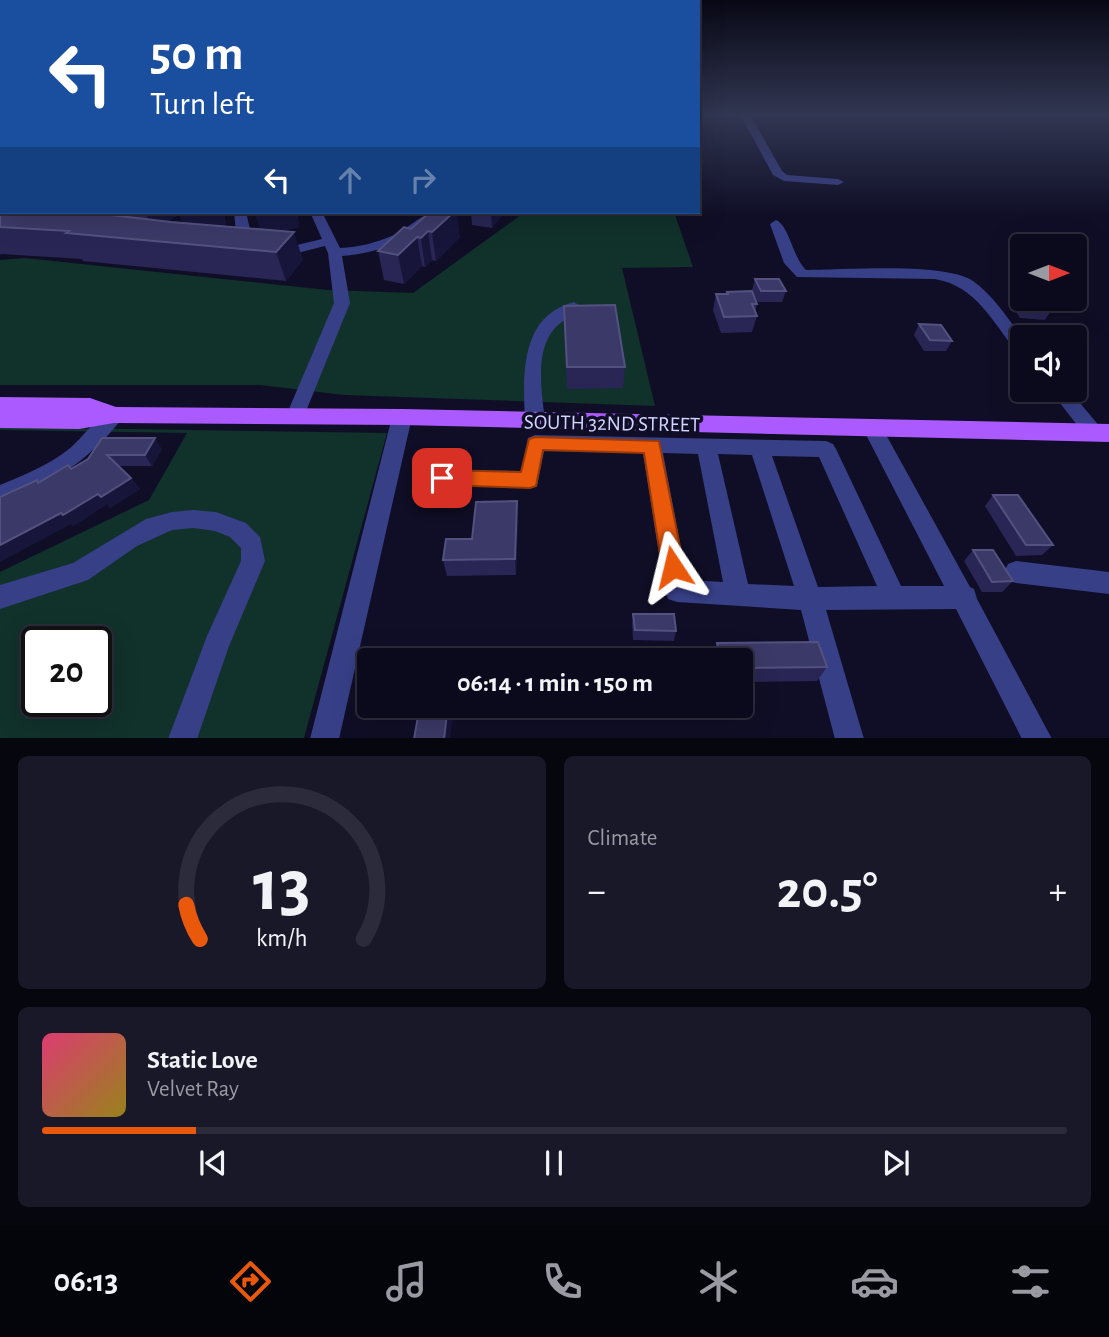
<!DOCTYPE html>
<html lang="en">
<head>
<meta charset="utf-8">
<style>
  :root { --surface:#0b0a1c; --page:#191829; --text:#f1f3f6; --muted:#9a9aa3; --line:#2b2b3b; --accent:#ea580c }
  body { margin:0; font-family:"Alegreya Sans",sans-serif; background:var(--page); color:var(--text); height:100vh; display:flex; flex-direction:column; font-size:26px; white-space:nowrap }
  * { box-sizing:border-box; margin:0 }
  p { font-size:23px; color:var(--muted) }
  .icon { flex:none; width:38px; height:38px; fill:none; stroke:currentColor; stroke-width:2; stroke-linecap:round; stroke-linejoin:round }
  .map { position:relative; height:738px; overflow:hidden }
  .side { display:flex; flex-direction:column; gap:18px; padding:18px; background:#06060f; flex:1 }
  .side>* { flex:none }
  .banner { position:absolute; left:0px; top:0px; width:700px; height:214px; box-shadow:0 7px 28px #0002,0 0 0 2px var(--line); background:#1a4fa0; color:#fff; overflow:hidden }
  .needle { width:46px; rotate:90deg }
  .buttons { position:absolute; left:1010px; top:234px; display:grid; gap:14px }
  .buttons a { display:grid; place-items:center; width:77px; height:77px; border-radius:7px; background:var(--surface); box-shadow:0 7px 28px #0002,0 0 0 2px var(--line); font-size:35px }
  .speed { position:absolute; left:21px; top:626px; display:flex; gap:14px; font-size:35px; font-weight:700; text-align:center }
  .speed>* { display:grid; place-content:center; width:91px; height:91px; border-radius:50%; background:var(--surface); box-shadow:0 7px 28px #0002,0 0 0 2px var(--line); line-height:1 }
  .speed .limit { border:4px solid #111; border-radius:10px; background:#fff; color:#111 }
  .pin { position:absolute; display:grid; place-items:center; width:60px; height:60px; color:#fff; margin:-30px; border-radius:14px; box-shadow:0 4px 10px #0006 }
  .me { position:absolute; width:77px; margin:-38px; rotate:350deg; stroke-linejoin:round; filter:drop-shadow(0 0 5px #0008) }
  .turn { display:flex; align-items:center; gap:24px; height:147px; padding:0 35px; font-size:32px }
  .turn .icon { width:91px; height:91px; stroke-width:2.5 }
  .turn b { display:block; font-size:49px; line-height:60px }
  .lanes { display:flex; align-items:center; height:66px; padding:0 35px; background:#0003; justify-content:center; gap:35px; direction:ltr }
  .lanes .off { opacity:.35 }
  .big { font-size:52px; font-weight:600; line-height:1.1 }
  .side .card { flex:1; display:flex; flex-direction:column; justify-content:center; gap:10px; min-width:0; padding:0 24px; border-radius:10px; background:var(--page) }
  .side .dial { align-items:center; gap:0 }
  .dial svg { height:182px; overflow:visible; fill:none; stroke:var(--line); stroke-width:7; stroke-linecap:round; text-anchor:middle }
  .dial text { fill:var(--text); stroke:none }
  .song { display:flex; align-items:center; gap:21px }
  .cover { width:84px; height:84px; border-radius:10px; background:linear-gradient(135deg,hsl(340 70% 55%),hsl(50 70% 35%)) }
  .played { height:7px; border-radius:4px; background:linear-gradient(90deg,var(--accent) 15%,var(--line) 15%) }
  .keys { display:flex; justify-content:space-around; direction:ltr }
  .heat { display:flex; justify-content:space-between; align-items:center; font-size:38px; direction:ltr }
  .side .tiles { flex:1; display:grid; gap:18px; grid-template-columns:1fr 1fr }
  .card:last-child { grid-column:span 2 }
  .trip { position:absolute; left:357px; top:648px; width:396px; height:70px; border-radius:7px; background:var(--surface); box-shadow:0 7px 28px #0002,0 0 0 2px var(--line); font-weight:600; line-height:70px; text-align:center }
  .tabs { display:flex; height:112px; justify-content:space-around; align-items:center; background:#04040b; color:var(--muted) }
  .tabs .icon { width:49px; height:49px }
  .tabs .current { color:var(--accent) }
  .tabs b { font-size:32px; color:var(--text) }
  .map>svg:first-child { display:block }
  .green { fill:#11312b; fill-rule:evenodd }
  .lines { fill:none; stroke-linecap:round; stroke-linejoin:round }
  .minor { fill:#373f87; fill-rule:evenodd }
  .major { fill:#ab5aff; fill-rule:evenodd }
  .wall { fill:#292655; fill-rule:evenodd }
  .shaded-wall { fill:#17153a }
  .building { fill:#3b3967; stroke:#53517f; stroke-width:2 }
  .route { fill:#ea580c; stroke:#983908; stroke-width:2 }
  .labels { text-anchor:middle; stroke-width:7; stroke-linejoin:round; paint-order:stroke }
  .street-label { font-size:21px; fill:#d3d4ff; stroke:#0f0e26 }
</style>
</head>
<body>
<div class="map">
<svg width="1109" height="739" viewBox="0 0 1109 739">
  <rect width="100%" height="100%" fill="#0f0e26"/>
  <path class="green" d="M525,212H674L693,267L622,268L655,406L344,395L260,385H0V260L25,258L328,290L413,293Z
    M0,427L387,433L304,738H0V572L149,500L187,433L0,430ZM37,642H96V702H37Z"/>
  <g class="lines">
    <path class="minor" d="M740,114H750L782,171L787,175L838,179L844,182L838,185L784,181L773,175Z
      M234,212H246L253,242L293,246L322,239L310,212H322L340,248C359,247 376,243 394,235C411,227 423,211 442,212C418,240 378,253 342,256L350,303L302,421H288L286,416L334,303L328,253L325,246L293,254L243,248L236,233Z
      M776,220C789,225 793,258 806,270C842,270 945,262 973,281C993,295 1008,319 1023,338L1022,352L1016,351C992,321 976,286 935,279L797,277L784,263L770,224Z
      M574,302L582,307C574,316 563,319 555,328C534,351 542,393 545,421L542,426H528L525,421C523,377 519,316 574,302Z
      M1050,390H1069L1101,428L1104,433L1101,438L1094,440L1087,438Z
      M114,408L121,410L123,415L121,420C89,460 49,487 0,504V485C24,475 49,465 69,449C82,439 100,412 114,408Z
      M402,410L409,412L412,417L339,739H310L392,417L395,412Z
      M872,420L879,422L970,587L974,589L977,599L1052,739H1022L956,609L826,610L864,739H835L801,610L677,602L668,599L665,591L643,453L544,451L537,486L530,488L442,486L435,484L432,478L435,472L442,470L521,471L528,438L535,435L826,441L833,444L836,449L901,586H944L862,427L865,422ZM663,453L698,454L723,582L687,580ZM718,454L752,455L794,586L748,584ZM772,456L819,457L877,586L818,587Z
      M193,510L216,512L246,523L260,537L265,561L229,646L197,739H168L207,636L241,561V548L230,537L215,531L193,528L172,530L137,546L88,580L0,609V585L73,563L146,519L172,512Z
      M1016,561L1109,572V594L1016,583L1008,580L1004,572L1008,564Z"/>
    <path class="major" d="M0,397L90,398L116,407L402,409L1109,424V442L402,425L114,423L79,429L0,428Z"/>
  </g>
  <path class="wall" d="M0,150L2,212H224L226,225L222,226L261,229L254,212H297L299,227L280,231L303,260L286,281L83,261L82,259L1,254L0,255ZM179,214L183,223L169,221Z
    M356,212H375L368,215Z
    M382,212H403L400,214Z
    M471,212H505L492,228L472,225Z
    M411,229L460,237L436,261L432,260L425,267L422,266L404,284L384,280L378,251Z
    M755,279L786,291L782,302H758L752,290Z
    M727,292L757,304L755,312L757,316L752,332L721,333L713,310L716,294H726Z
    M1017,294L1052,309L1045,320L1020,318L1011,304Z
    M564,306L625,367L623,388L567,389L564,327Z
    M919,324L952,341L946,351H924L914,335Z
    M102,438L162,449L152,466H119L131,478L140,489L110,508L107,504L73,526L37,480L39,482L71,469L88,459Z
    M993,495L1053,545L1042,555L1016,556L985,506Z
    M518,517L516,575L447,576L443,560L472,539Z
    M973,550L1013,581L1002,592H982L964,561Z
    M633,614L676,631L674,641L633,640L632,624Z
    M717,643L827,667L817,681L740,682V660H712V657Z"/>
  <path class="shaded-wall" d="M0,161H2V190L0,191Z
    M0,198H2L0,227Z
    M145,212H224L226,225L187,232L179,214L155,232Z
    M254,212H297L299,227L262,234Z
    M454,212H457L460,237L436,261L432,232Z
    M491,212H505L492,228Z
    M428,231L432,260L425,267L421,238Z
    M294,232L303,260L286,281L276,252Z
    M417,237L422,266L404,284L398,255Z
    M155,438L162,449L152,466L145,455Z
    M131,478L140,489L110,508L101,497Z
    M98,494L107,504L73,526L71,524L0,562V545Z
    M517,501L518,517L516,575L515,559Z
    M448,705H454L450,739H444Z"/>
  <path class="building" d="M2,149V161H0V150Z
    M0,183H2V198H0Z
    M0,210H2V212H85L171,222L294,232L276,252L66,233L69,231L0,227Z
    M430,212H454L432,232L428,231L421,238L417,237L398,255L378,251L404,227L411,229Z
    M755,279H779L786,291H761Z
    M752,291L757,304H752L757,316L724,317L716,294H728L727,292Z
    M1017,294H1022V299H1044L1052,309L1027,307Z
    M615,305L625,367H567L564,306Z
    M919,324L941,325L952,341L930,340Z
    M102,438H155L145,455H107L131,478L101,497L98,494L63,515L61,513L0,545V497L37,480L38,483L68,465L71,469L88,459Z
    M993,495H1018L1053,545H1026Z
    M517,501L515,559L443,560L446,539H472L476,502Z
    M973,550H993L1013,581L992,582Z
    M633,614H674L676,631L635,630Z
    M818,642L827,667L740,668V660H721L717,643Z
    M420,705H448L444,739H414Z"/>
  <linearGradient id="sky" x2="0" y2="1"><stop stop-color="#080815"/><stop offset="0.53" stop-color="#313652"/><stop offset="1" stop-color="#313652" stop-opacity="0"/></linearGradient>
  <rect width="1109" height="217" fill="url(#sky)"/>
  <path class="route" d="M535,437L659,441L684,567L681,574L673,576L665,574L662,567L644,453L543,450L536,486L530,488L442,485L435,483L433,478L435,472L442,470L521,472L529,439Z"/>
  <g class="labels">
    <g class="street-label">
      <text transform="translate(612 423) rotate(1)" y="7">SOUTH 32ND STREET</text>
    </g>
  </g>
</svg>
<div class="buttons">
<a><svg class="needle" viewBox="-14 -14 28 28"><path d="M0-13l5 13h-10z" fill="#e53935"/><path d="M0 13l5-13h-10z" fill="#9a9aa3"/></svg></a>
<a><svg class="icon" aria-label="sound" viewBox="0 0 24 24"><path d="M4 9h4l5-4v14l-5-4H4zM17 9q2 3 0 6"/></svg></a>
</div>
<div class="speed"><div class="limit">20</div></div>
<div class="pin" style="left:442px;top:478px;background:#d93025"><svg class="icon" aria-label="arrive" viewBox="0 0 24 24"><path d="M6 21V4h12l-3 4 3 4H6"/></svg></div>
<svg class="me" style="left:673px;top:567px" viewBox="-20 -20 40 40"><path d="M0-17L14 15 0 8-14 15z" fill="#ea580c" stroke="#fff" stroke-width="4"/></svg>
<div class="trip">06:14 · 1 min · 150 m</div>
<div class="banner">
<div class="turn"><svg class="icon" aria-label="left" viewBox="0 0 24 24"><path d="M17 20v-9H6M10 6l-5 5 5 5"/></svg><div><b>50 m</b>Turn left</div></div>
<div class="lanes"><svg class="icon" aria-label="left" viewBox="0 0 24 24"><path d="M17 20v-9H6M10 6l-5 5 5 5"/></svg><svg class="icon off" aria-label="ahead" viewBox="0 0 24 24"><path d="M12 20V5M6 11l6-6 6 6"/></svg><svg class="icon off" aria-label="right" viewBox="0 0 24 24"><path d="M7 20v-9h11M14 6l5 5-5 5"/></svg></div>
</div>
</div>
<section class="side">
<div class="tiles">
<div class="card dial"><svg viewBox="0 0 100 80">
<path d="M14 69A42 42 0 1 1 86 69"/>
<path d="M14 69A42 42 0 0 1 8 54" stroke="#ea580c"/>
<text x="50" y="56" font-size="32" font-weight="700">13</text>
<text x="50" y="72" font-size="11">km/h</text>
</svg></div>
<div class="card"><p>Climate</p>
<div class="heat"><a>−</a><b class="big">20.5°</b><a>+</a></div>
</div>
<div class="card">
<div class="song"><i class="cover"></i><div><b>Static Love</b><p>Velvet Ray</p></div></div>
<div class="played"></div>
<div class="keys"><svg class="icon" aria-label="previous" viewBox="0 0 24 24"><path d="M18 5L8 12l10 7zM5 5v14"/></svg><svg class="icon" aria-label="pause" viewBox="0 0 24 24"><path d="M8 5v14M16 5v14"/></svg><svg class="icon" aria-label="next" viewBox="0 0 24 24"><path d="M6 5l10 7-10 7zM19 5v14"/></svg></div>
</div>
</div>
</section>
<nav class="tabs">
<b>06:13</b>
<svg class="icon current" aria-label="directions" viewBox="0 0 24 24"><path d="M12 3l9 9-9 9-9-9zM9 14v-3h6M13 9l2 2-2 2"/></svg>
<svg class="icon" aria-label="music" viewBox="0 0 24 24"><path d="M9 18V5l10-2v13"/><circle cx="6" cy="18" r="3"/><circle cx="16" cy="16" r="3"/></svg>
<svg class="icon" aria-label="phone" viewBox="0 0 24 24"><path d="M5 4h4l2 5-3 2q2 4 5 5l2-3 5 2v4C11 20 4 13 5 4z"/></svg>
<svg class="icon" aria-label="climate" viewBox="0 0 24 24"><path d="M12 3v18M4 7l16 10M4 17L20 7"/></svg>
<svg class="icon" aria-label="car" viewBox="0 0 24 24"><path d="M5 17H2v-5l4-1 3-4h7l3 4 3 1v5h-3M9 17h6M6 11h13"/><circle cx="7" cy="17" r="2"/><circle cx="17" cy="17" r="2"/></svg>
<svg class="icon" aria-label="filters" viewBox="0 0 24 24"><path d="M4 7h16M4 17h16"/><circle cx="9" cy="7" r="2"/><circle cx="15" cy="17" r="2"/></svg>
</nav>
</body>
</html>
